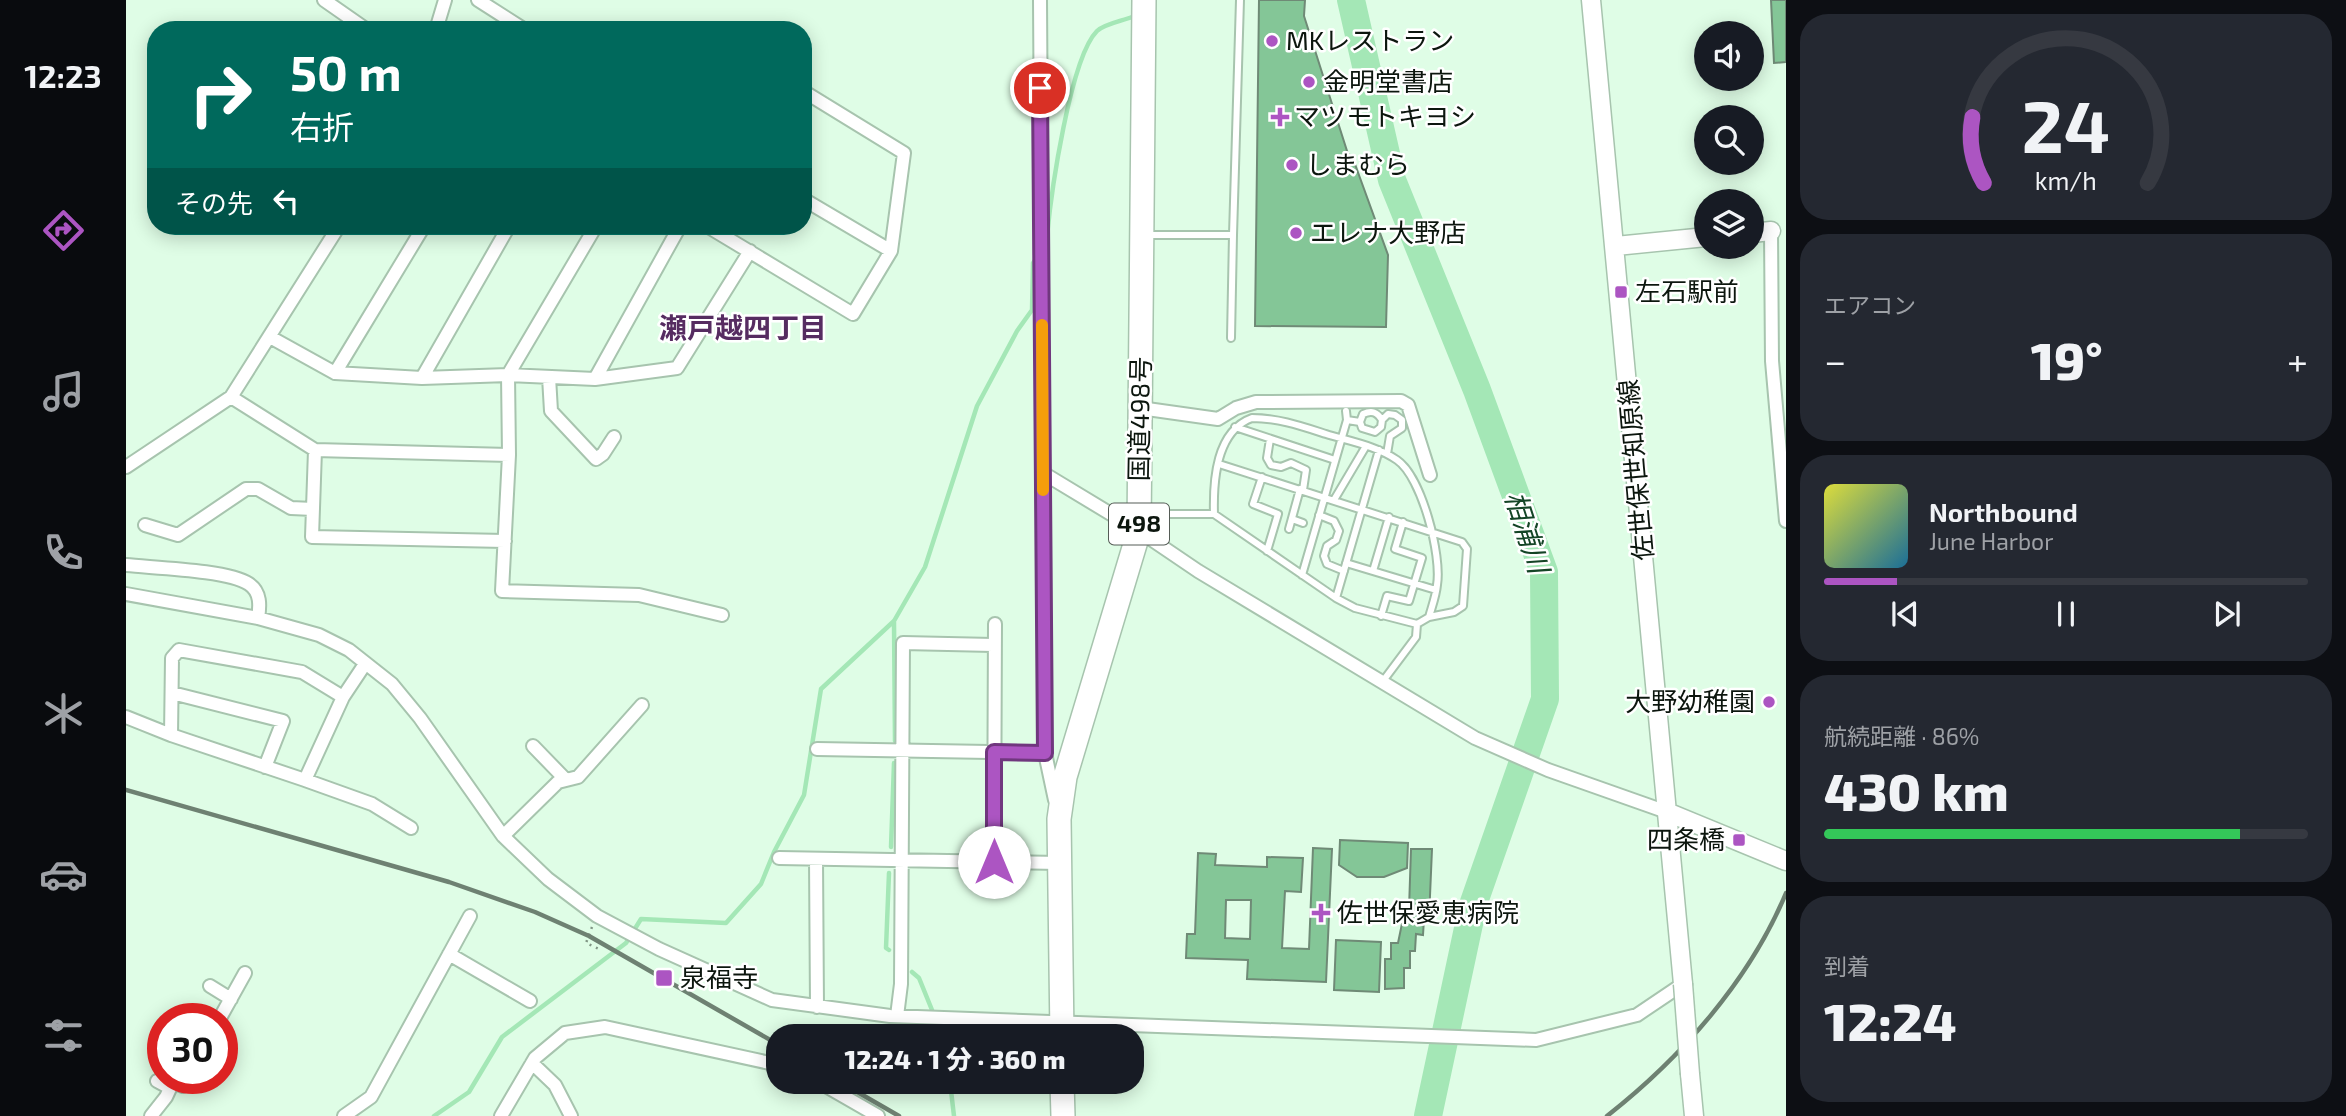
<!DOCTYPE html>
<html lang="ja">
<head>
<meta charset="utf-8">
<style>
  :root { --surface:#171b24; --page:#242831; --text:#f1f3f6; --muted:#9ea1a6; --line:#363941; --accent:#ac55c2 }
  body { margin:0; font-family:"Exo 2","Noto Sans JP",sans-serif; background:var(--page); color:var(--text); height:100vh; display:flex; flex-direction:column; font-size:26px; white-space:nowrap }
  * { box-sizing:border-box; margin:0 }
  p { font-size:23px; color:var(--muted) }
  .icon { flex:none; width:38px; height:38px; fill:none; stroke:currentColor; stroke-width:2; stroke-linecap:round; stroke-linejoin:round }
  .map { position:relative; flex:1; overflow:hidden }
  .sheet { display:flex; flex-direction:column; gap:14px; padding:14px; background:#0d0f14; width:560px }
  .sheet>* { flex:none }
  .guide { position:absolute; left:21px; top:21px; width:665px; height:214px; border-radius:28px; box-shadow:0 4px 18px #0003; background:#00695c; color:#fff; overflow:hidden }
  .tools { position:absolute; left:1568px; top:21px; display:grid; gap:14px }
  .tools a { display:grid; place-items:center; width:70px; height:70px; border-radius:50%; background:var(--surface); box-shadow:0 4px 18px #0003; font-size:35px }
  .speed { position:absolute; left:21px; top:1003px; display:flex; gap:14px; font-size:35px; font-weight:700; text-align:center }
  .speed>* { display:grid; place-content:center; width:91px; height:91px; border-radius:50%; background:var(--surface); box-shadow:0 4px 18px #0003; line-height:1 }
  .speed .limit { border:10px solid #d22; background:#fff; color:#111 }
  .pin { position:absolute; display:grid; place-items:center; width:60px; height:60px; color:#fff; margin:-30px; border:4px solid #fff; border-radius:50%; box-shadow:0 2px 7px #0007 }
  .me { position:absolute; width:77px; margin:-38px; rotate:0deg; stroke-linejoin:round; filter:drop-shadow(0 0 5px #0008) }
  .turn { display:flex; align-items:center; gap:24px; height:147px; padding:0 28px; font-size:32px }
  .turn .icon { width:91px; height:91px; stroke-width:2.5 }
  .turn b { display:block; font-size:49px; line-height:60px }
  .then { display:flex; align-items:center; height:66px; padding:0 28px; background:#0003; gap:14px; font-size:26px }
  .big { font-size:52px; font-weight:800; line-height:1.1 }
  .sheet .card { flex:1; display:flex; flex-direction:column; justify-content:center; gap:10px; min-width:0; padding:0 24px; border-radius:28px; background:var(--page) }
  .sheet .dial { align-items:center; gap:0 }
  .dial svg { height:182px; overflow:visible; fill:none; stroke:var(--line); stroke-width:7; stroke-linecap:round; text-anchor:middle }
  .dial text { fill:var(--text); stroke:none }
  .song { display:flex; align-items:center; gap:21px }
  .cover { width:84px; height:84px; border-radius:10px; background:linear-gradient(135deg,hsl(60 70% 55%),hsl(200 70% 35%)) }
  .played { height:7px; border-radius:4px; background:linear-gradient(90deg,var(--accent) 15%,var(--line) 15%) }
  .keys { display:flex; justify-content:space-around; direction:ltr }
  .heat { display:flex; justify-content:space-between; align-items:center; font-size:38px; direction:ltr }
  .charge { height:10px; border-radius:5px; background:linear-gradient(90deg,#34c759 86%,var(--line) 0) }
  .trip { position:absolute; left:640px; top:1024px; width:378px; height:70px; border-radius:28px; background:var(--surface); box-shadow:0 4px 18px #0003; font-weight:800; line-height:70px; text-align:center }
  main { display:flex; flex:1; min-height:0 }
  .tabs { display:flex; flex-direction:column; width:126px; justify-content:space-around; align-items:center; background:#090b0e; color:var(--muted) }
  .tabs .icon { width:49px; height:49px }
  .tabs .on { color:var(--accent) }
  .tabs b { font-size:32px; color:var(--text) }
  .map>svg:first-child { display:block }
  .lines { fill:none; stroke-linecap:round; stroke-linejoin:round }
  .stream { stroke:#a4e7b6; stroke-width:4.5 }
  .river { stroke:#a4e7b6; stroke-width:28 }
  .building { fill:#84c697; stroke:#6f8a76; stroke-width:2; fill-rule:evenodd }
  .lane-casing { stroke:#a7c4ae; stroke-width:10 }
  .street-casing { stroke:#a7c4ae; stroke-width:16 }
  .secondary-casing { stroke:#a7c4ae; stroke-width:21 }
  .highway-casing { stroke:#a7c4ae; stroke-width:26 }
  .path { stroke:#809685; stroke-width:2.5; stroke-dasharray:2 5; stroke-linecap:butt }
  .lane { stroke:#fff; stroke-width:6 }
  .street { stroke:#fff; stroke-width:12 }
  .secondary { stroke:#fff; stroke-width:18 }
  .highway { stroke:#fff; stroke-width:23 }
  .rail { stroke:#6e8172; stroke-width:4.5 }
  .secondary-bridge-casing { stroke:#a7c4ae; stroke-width:21; stroke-linecap:butt }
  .secondary-bridge { stroke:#fff; stroke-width:18 }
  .route-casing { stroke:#70377e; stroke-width:18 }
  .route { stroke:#ac55c2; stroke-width:12 }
  .slow { stroke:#f59e0b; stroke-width:12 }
  .poi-dot { fill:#ac55c2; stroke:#fff; stroke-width:2.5 }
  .labels { text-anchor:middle; stroke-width:5; stroke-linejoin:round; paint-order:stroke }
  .shield { fill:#fff; stroke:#555c56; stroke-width:2 }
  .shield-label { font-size:24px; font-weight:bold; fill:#0c160e }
  .poi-label { font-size:26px; fill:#0c160e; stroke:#fff; text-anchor:start }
  .street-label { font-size:26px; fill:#0c160e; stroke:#fff }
  .neighbourhood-label { font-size:28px; font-weight:bold; fill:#562c61; stroke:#fff }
  .water-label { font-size:28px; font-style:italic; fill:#144526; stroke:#fff }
</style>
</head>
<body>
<main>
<nav class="tabs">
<b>12:23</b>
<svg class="icon on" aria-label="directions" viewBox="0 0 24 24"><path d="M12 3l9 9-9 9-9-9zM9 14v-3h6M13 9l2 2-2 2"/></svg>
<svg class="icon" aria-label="music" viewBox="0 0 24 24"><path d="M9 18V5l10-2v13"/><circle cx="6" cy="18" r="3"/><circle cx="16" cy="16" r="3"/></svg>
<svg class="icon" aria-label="phone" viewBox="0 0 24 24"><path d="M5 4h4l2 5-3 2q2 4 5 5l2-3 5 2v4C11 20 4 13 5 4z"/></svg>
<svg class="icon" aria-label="climate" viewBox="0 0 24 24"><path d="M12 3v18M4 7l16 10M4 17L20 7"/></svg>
<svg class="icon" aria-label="car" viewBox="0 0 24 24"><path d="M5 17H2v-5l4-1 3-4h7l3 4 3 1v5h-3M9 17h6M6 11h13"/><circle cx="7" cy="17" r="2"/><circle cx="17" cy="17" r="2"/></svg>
<svg class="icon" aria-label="filters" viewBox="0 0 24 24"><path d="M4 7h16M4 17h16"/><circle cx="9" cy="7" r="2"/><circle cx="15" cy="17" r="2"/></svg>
</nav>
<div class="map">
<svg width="1660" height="1116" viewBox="0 0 1660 1116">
  <rect width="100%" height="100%" fill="#dffde6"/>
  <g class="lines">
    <path class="stream" d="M921,236C925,194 944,58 971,31C978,24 996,21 1006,17
      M768,622L769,741
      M765,847L768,763
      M763,950L760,948L763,873
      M786,972L793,978L806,1010
      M809,1026L813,1036
      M824,1082L828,1116
      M308,1116L343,1092L376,1037L500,943L515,919L600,923L635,884L648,852L678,795L695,689L768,621L799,567L851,406L891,331L906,310L907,263L912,256"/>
    <path class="river" d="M1225,0L1266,180L1351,390L1418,572L1419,699L1347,905L1302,1116"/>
  </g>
  <path class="building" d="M1133,0H1179L1178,16L1222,154L1226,156L1262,255L1260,327L1129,326Z
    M1645,0H1660V62L1648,63Z
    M1214,840L1282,843L1281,868L1258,877H1231L1213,865Z
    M1187,848L1206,849L1200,982L1121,979L1122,960L1060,958L1061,934H1069L1072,853L1090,854L1089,865L1141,867V857L1177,858L1175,892L1159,891L1156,948L1183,949ZM1100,900H1125L1124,939L1099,938Z
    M1285,849H1306L1303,919H1298L1297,935L1290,934L1289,951H1284V968H1278V988L1259,989V959H1265V943H1272L1279,909H1283Z
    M1210,940L1255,942L1253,992L1208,990Z"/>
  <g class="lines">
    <defs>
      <path id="lane" d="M1019,235H1107L1114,0
        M1105,338L1107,235
        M1126,418C1152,418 1175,426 1200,434C1223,441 1251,446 1271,460C1296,477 1316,556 1311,585C1310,596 1306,606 1303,617L1291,624L1229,608L1210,598L1088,514C1087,480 1090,431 1126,418Z
        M1221,420L1234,422L1236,428L1249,432L1255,427L1256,420
        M1256,420L1262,414L1269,415L1276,420V428L1264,436L1261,454
        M1234,422L1237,414C1246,410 1251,412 1256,420
        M1109,427L1209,460
        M1144,439L1141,458L1145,465L1155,467L1165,463L1180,470L1177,490
        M1093,464L1336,542L1341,549L1337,606L1328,612L1303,617
        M1136,477L1127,504L1152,514L1141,551
        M1208,500L1240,446
        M1017,514H1088
        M1193,515L1208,521L1213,531L1210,540L1201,546L1198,556L1201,564L1218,571
        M1166,519L1177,523
        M1163,529L1174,489
        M1220,563L1310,590
        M1247,571L1263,517
        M1176,575L1221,420L1220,411
        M1210,598L1253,450
        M1255,616L1261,596L1283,601L1296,558L1269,549L1277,522
        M1257,681L1290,637L1291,624"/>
      <path id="street" d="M198,0L241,30
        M352,0L399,30
        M914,0L919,753L929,800
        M310,30L319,0
        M677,199L765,251
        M470,226L382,375L383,455L376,591L513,595L596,615
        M581,226L727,314L765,251L778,153L677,91
        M1645,231L1646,361L1660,521
        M144,337L209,373L296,378L382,375L469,379L551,368L624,251
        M209,373L298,226
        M423,377L425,411L470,459L477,454L488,437
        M296,378L383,226
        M469,379L554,226
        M105,397L189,450L383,455
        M1014,408L1092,419L1110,408L1130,402L1275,401L1282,405L1304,475
        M189,450L186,537L379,541
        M0,467L105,397L213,226
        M917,473L1013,531L1072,571L1349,738L1422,770L1541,812
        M19,525L52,535L120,489H132L165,508L187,509
        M0,565C28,568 102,570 123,584C135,592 134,606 132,618
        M0,594L132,618L193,635L223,650L266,684L294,718L377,836L422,879L471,916L533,949L646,1000L764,1016L1410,1040L1511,1015L1557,984
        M46,693L157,721L139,767
        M217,697L176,672L53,650L46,658L45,735L179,780L217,697L239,664
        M0,717L45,735
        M407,746L440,780
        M691,749L919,753
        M179,780L246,804L285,828
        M377,836L432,782L452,777L516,705
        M653,858L934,863
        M690,859L691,1007
        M868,862L869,624
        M323,954L404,1001
        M84,986L105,999
        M771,1016L775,984L777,643L867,645
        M94,1018L119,973
        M406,1063L429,1085L445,1116
        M31,1081L44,1088
        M693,1082L752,1116
        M25,1116L40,1097L47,1082L57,1086L62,1078
        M218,1116L245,1097L344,916
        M375,1116L409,1058L439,1033L479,1027L653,1065"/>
      <path id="secondary" d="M1465,0L1557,984
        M1626,233L1645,231
        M1490,246L1580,237
        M1541,812L1660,861
        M1564,1074L1568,1116"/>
      <path id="highway" d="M936,1036L933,819L939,777L1013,531L1018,0
        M936,1082L937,1116"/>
    </defs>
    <use href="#lane" class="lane-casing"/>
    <use href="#street" class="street-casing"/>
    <use href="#secondary" class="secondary-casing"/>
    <use href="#highway" class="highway-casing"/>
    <path class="path" d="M466,927L460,943L473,949"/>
    <use href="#lane" class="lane"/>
    <use href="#street" class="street"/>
    <use href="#secondary" class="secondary"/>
    <use href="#highway" class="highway"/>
    <path class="rail" d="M0,790L323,882L409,912L463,936L653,1045
      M714,1082L773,1116
      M1481,1116C1555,1058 1624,980 1660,893"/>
    <defs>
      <path id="secondary-bridge" d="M1557,984L1564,1074"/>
    </defs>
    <use href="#secondary-bridge" class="secondary-bridge-casing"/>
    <use href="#secondary-bridge" class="secondary-bridge"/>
  </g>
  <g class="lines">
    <defs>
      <path id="route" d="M868,862V752L919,753L914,88"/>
    </defs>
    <use href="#route" class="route-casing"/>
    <use href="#route" class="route"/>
    <path class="slow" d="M916,325L917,490"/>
  </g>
  <g class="poi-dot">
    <circle cx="1146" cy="41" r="7"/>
    <circle cx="1183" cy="82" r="7"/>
    <path d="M1150.5 106.5h7v7h7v7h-7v7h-7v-7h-7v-7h7z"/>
    <circle cx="1166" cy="165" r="7"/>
    <circle cx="1170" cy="233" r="7"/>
    <rect x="1488" y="285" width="14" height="14" rx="3.5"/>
    <circle cx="1643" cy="702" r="7"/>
    <rect x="1606" y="833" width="14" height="14" rx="3.5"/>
    <path d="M1191.5 902.5h7v7h7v7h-7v7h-7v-7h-7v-7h7z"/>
    <rect x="529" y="969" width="18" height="18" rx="3.5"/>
  </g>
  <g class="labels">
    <rect class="shield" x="983" y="503.5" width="60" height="41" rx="5"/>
    <g class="shield-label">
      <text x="1013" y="532">498</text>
    </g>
    <g class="poi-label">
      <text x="1160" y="50">MKレストラン</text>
      <text x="1197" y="91">金明堂書店</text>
      <text x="1168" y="126">マツモトキヨシ</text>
      <text x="1180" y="174">しまむら</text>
      <text x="1184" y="242">エレナ大野店</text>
      <text x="1509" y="301">左石駅前</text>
      <text x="1629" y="711" text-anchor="end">大野幼稚園</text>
      <text x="1599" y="849" text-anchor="end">四条橋</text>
      <text x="1211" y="922">佐世保愛恵病院</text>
      <text x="554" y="987">泉福寺</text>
    </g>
    <g class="street-label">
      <text transform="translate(1014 419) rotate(-89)" y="9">国道498号</text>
      <text transform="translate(1510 470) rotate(-95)" y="9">佐世保世知原線</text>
    </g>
    <g class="neighbourhood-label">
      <text x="617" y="338">瀬戸越四丁目</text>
    </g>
    <g class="water-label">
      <text transform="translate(1401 532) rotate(72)" y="10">相浦川</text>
    </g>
  </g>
</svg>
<div class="tools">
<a><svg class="icon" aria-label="sound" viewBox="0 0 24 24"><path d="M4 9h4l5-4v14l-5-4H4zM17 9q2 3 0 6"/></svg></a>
<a><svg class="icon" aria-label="search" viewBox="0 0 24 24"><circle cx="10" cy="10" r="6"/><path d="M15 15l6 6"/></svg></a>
<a><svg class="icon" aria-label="layers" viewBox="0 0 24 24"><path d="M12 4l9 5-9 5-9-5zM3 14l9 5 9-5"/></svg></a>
</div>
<div class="speed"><div class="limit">30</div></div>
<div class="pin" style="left:914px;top:88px;background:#d93025"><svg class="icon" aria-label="arrive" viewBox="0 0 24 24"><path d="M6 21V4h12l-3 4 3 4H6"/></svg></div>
<svg class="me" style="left:868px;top:862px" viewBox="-20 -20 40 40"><circle r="19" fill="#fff"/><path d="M0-13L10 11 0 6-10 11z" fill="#ac55c2"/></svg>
<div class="trip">12:24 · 1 分 · 360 m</div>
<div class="guide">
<div class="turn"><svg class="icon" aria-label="right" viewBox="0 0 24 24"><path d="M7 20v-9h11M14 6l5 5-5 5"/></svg><div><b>50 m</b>右折</div></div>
<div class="then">その先<svg class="icon" aria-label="left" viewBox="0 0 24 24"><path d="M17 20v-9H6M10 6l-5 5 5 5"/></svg></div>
</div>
</div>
<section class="sheet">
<div class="card dial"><svg viewBox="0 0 100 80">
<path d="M14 69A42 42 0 1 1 86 69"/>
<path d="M14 69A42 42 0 0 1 9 40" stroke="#ac55c2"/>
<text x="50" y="56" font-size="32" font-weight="700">24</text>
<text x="50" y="72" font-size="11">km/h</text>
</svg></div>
<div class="card"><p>エアコン</p>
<div class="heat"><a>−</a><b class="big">19°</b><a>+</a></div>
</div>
<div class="card">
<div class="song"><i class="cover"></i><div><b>Northbound</b><p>June Harbor</p></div></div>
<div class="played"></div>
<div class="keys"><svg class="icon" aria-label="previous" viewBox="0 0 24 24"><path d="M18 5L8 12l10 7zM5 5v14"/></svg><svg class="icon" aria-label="pause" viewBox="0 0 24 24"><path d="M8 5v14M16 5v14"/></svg><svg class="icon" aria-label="next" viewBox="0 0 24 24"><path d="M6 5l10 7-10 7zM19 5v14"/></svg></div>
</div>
<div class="card"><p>航続距離 · 86%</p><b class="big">430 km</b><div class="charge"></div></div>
<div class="card"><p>到着</p><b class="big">12:24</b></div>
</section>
</main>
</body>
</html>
